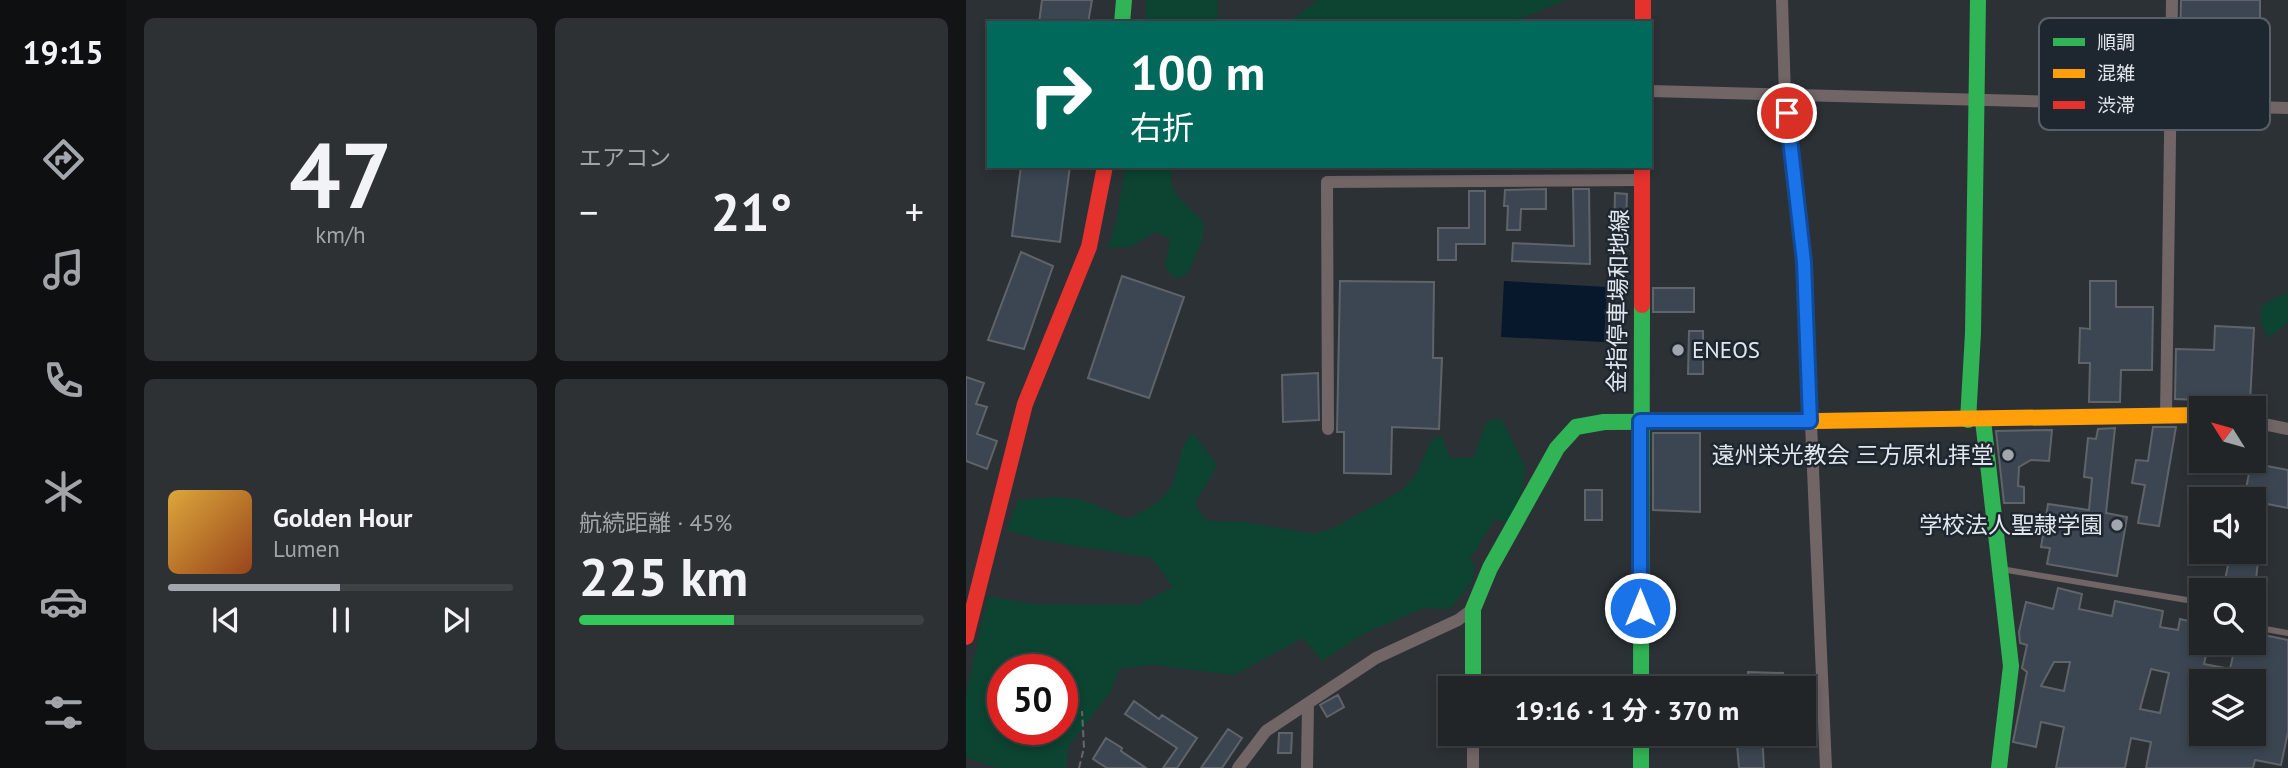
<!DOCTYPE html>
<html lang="ja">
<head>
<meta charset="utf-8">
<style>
  :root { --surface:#212528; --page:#2d3134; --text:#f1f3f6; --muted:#a2a5a8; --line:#3e4245; --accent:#a2a7ae }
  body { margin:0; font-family:"PT Sans","Noto Sans JP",sans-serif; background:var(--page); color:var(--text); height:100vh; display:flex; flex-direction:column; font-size:26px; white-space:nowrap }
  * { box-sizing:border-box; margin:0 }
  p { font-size:23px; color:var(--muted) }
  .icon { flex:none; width:38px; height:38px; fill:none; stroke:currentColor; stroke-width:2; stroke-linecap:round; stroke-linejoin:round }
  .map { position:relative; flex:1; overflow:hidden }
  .details { display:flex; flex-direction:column; gap:18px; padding:18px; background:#121416; width:840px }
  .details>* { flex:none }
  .top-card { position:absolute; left:21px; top:21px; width:665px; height:147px; border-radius:0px; box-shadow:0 4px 10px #0003,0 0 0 2px var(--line); background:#00695c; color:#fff; overflow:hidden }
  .needle { width:46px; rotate:307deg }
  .controls { position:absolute; left:1223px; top:396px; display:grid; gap:14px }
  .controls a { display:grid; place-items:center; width:77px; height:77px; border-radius:0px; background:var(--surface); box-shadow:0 4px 10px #0003,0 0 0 2px var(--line); font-size:35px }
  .speed { position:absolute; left:21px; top:654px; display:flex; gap:14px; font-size:35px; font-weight:700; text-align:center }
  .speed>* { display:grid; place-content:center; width:91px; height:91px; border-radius:50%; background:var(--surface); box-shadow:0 4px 10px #0003,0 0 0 2px var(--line); line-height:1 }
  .speed .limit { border:10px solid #d22; background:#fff; color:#111 }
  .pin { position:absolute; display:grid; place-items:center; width:60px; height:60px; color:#fff; margin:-30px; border:4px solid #fff; border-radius:50%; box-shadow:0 2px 7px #0007 }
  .me { position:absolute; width:77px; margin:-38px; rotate:0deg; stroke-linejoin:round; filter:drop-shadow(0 0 5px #0008) }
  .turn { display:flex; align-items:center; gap:24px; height:147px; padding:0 28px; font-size:32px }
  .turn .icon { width:91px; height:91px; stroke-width:2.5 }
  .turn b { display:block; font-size:49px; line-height:60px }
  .big { font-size:52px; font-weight:700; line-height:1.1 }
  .details .card { flex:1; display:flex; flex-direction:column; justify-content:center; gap:10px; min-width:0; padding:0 24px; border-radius:10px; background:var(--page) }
  .details .dial { align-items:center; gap:0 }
  .dial b { font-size:91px; line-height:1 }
  .song { display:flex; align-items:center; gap:21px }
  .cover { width:84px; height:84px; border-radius:10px; background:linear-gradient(135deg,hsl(40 70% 55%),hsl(20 70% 35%)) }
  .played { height:7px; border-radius:4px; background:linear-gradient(90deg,var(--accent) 50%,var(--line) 50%) }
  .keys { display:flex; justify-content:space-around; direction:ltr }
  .heat { display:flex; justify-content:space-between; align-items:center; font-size:38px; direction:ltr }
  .charge { height:10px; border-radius:5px; background:linear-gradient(90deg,#34c759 45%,var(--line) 0) }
  .details .tiles { flex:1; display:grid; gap:18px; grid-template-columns:repeat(2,1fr) }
  .trip { position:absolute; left:472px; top:676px; width:378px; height:70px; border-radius:0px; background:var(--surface); box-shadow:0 4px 10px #0003,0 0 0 2px var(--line); font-weight:700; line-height:70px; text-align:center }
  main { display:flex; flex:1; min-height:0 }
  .tab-bar { display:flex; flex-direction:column; width:126px; justify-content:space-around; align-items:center; background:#0d0f10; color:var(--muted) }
  .tab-bar .icon { width:49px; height:49px }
  .tab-bar .current { color:var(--accent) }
  .tab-bar b { font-size:32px; color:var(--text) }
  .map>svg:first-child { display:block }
  .green { fill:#0c4331; fill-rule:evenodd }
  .water { fill:#07182c }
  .building { fill:#3b4652; stroke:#606468; stroke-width:2; fill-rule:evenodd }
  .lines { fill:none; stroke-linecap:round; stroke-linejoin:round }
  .path { stroke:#6a6568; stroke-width:2; stroke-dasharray:7 3.5; stroke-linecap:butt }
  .lane { stroke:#716566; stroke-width:6 }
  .street { stroke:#716566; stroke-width:12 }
  .fast { stroke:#30b455; stroke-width:16 }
  .slow { stroke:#ff9f0a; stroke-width:16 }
  .jam { stroke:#e5322d; stroke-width:16 }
  .route-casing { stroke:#114b97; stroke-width:18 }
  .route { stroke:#1a73e8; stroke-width:12 }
  .poi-dot { fill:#a2a7ae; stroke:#1e2630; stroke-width:2.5 }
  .labels { text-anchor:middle; stroke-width:5; stroke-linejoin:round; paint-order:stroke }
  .street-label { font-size:23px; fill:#e2e7ee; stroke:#1e2630 }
  .poi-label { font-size:23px; fill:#e2e7ee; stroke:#1e2630; text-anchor:end }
  .key { fill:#1e2630; stroke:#596069; stroke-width:2 }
  .key-label { font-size:19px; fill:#e2e7ee }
</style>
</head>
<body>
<main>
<nav class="tab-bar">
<b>19:15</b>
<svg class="icon current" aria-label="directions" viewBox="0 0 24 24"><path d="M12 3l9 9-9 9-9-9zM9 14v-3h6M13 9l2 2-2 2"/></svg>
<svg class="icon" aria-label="music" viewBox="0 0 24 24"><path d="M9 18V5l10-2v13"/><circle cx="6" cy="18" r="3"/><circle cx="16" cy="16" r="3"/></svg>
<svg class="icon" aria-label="phone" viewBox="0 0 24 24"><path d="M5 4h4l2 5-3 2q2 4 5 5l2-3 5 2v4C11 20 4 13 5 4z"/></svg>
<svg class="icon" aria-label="climate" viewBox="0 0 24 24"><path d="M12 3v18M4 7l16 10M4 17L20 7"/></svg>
<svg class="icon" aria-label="car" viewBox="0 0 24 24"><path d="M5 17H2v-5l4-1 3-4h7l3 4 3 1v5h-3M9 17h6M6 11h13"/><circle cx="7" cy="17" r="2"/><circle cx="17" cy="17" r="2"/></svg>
<svg class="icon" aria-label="filters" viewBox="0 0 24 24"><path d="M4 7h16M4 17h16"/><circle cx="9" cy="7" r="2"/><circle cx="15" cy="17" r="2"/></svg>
</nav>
<section class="details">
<div class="tiles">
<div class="card dial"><b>47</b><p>km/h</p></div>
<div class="card"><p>エアコン</p>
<div class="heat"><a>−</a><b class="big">21°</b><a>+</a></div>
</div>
<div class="card">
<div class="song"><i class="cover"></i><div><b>Golden Hour</b><p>Lumen</p></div></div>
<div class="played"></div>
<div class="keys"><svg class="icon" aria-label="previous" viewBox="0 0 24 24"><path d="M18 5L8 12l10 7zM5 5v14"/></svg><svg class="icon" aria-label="pause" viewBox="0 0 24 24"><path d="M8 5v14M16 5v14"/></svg><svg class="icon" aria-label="next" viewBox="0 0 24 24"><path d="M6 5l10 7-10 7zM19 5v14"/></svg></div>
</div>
<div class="card"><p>航続距離 · 45%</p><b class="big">225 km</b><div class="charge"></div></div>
</div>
</section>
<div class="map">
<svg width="1322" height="768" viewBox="0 0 1322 768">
  <rect width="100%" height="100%" fill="#2c3136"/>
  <path class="green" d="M180,0H252L251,23H180Z
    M352,0H600L543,23H321Z
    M159,166H207C198,194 223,204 238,223L236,241L222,273L210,279L199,267L204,239L190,232L164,247L142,248L151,218Z
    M1322,293V323L1302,338L1295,322V307L1310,297Z
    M535,419L559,466L557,488L541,523L529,519L504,559L509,566L506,582L484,609L458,608L399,633L356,661L337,638L268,675L188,665L154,668L145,691L102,747L100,768H30L0,757V694L22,596L65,604L171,605L207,587L186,558L73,540L41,530L52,500L86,497L114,499L162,519C177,511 198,502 206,485C214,467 212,447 227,433L251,465L229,504L240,521L279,522L348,534L369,527L435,491L451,473L465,441L475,435L484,458H507L521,421ZM37,670H96V730H37Z"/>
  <path class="water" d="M538,281L641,287L638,342L535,337Z"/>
  <path class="building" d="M76,0H126L122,23H73Z
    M1215,0H1294V24H1299L1298,96L1213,95Z
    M55,166H104L94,242L46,236Z
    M580,189V209H555L554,230H541L542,206H538L539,190Z
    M607,189H623L624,264L546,261L547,243L608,246Z
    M503,191H519V244H490V260H472V228H503Z
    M649,193L661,194L659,254L644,253V235H648Z
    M55,252L87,266L58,349L22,340Z
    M156,276L218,297L183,398L122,378Z
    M374,281L468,282L467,358H476L473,429L426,427L425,474L378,473V432H371Z
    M1124,281H1150V307H1187L1186,370H1155L1154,402H1123L1124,363H1113L1114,328L1124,329Z
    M687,288H728V312H687Z
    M1249,326L1288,328L1284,402L1209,399L1210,349L1248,350Z
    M723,331H737V374H722Z
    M352,373L353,420L317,422L316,375Z
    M0,377L18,383L10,404L21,407L11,434L31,441L21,469L0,461Z
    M1187,427H1210L1193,526L1172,523L1179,485L1166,483L1170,460L1182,461Z
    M1149,428L1140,513L1161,517L1151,576L1081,564L1084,548L1075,547L1082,504L1123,510L1126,478L1118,477L1122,438L1130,439L1132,429Z
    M1086,430L1083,461L1065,460L1053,467L1052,486L1058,487V503H1038L1030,431Z
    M687,433H734V512L687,510Z
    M1285,463L1322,470V508L1301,504L1293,551L1288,550V499H1278Z
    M619,490H636V520H619Z
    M1272,551H1293L1289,590H1257L1263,560L1270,561Z
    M1092,588L1116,594L1113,609L1146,616L1149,601L1197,611L1194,627L1212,630L1214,619L1236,624V642H1243L1238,664L1264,669L1270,642H1288V633L1322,640V732L1315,765L1289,760L1287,768H1180L1185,742L1165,738L1159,768H1090L1098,727L1075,722L1070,747L1047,742L1061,672L1056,668L1061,645L1054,643L1053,632L1060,602L1087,609ZM1088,662H1104L1098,691L1075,686ZM1185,669L1203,673L1194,713L1174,709ZM1235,681H1288V733H1252L1249,746L1222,741Z
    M782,672L817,673L816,688H782Z
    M372,695L378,707L361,717L354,705Z
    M168,701L193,719L196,715L231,738L211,768H197L211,748L159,714Z
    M262,729L276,738L256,768H235Z
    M313,733H326L325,753H312Z
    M770,733H796L798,768H773Z
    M140,738L156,748L155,751L180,768H141L127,759Z"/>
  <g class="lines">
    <path class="path" d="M113,768L118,748L116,711"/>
    <path class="lane" d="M1035,569L1227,601L1236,606
      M1288,627L1322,633"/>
    <path class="street" d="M816,0L819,96L838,263L860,768
      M684,91L1322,108
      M1200,415L1206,0
      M1288,422L1322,429
      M362,429L361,182L676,180
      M272,768L300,731L410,658L492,620L507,609
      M341,768L342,704
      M507,768V733"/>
    <path class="fast" d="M156,23L158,0
      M1002,420L1007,333L1012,0
      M1017,420L1045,666L1033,768
      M507,688V609L524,568L591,448L610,427L638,422L850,421
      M675,688L676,305
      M675,733V768"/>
    <path class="slow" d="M850,421L1236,415"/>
    <path class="jam" d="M677,0V23
      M676,305V166
      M0,637L59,404L123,247L139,166"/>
  </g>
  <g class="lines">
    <defs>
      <path id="route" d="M674,608V421H844L838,262L821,113"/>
    </defs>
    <use href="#route" class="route-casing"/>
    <use href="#route" class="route"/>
  </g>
  <g class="poi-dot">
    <circle cx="712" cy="350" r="7"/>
    <circle cx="1042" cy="455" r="7"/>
    <circle cx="1151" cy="525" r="7"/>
  </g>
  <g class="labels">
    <g class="street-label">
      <text transform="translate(652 301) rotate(-89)" y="8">金指停車場和地線</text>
    </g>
    <g class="poi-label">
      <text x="726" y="358" text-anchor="start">ENEOS</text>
      <text x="1028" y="463">遠州栄光教会 三方原礼拝堂</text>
      <text x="1137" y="533">学校法人聖隷学園</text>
    </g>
  </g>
  <rect x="1073" y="18" width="231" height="112" rx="10" class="key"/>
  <rect x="1087" y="38" width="32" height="8" fill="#30b455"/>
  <rect x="1087" y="69" width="32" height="9" fill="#ff9f0a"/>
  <rect x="1087" y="101" width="32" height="8" fill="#e5322d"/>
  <g class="key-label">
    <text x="1131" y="49">順調</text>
    <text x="1131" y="80">混雑</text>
    <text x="1131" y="112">渋滞</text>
  </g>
</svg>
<div class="controls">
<a><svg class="needle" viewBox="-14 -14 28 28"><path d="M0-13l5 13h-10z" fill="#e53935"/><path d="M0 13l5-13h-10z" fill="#a2a5a8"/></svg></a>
<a><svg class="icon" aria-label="sound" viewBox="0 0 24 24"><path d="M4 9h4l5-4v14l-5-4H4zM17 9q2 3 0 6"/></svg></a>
<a><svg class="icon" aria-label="search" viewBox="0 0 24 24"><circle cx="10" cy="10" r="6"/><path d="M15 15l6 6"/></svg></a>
<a><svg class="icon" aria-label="layers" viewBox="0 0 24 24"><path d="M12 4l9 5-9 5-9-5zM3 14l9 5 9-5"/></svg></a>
</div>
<div class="speed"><div class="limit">50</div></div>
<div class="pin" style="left:821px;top:113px;background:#d93025"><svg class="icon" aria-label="arrive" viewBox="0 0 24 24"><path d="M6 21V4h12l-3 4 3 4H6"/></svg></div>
<svg class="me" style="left:674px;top:608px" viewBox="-20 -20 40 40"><circle r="17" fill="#1a73e8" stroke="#fff" stroke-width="3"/><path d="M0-11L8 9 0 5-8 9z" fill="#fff"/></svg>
<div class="trip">19:16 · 1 分 · 370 m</div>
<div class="top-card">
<div class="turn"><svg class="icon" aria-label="right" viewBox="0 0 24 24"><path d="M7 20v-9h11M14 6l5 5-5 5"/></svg><div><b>100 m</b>右折</div></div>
</div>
</div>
</main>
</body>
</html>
